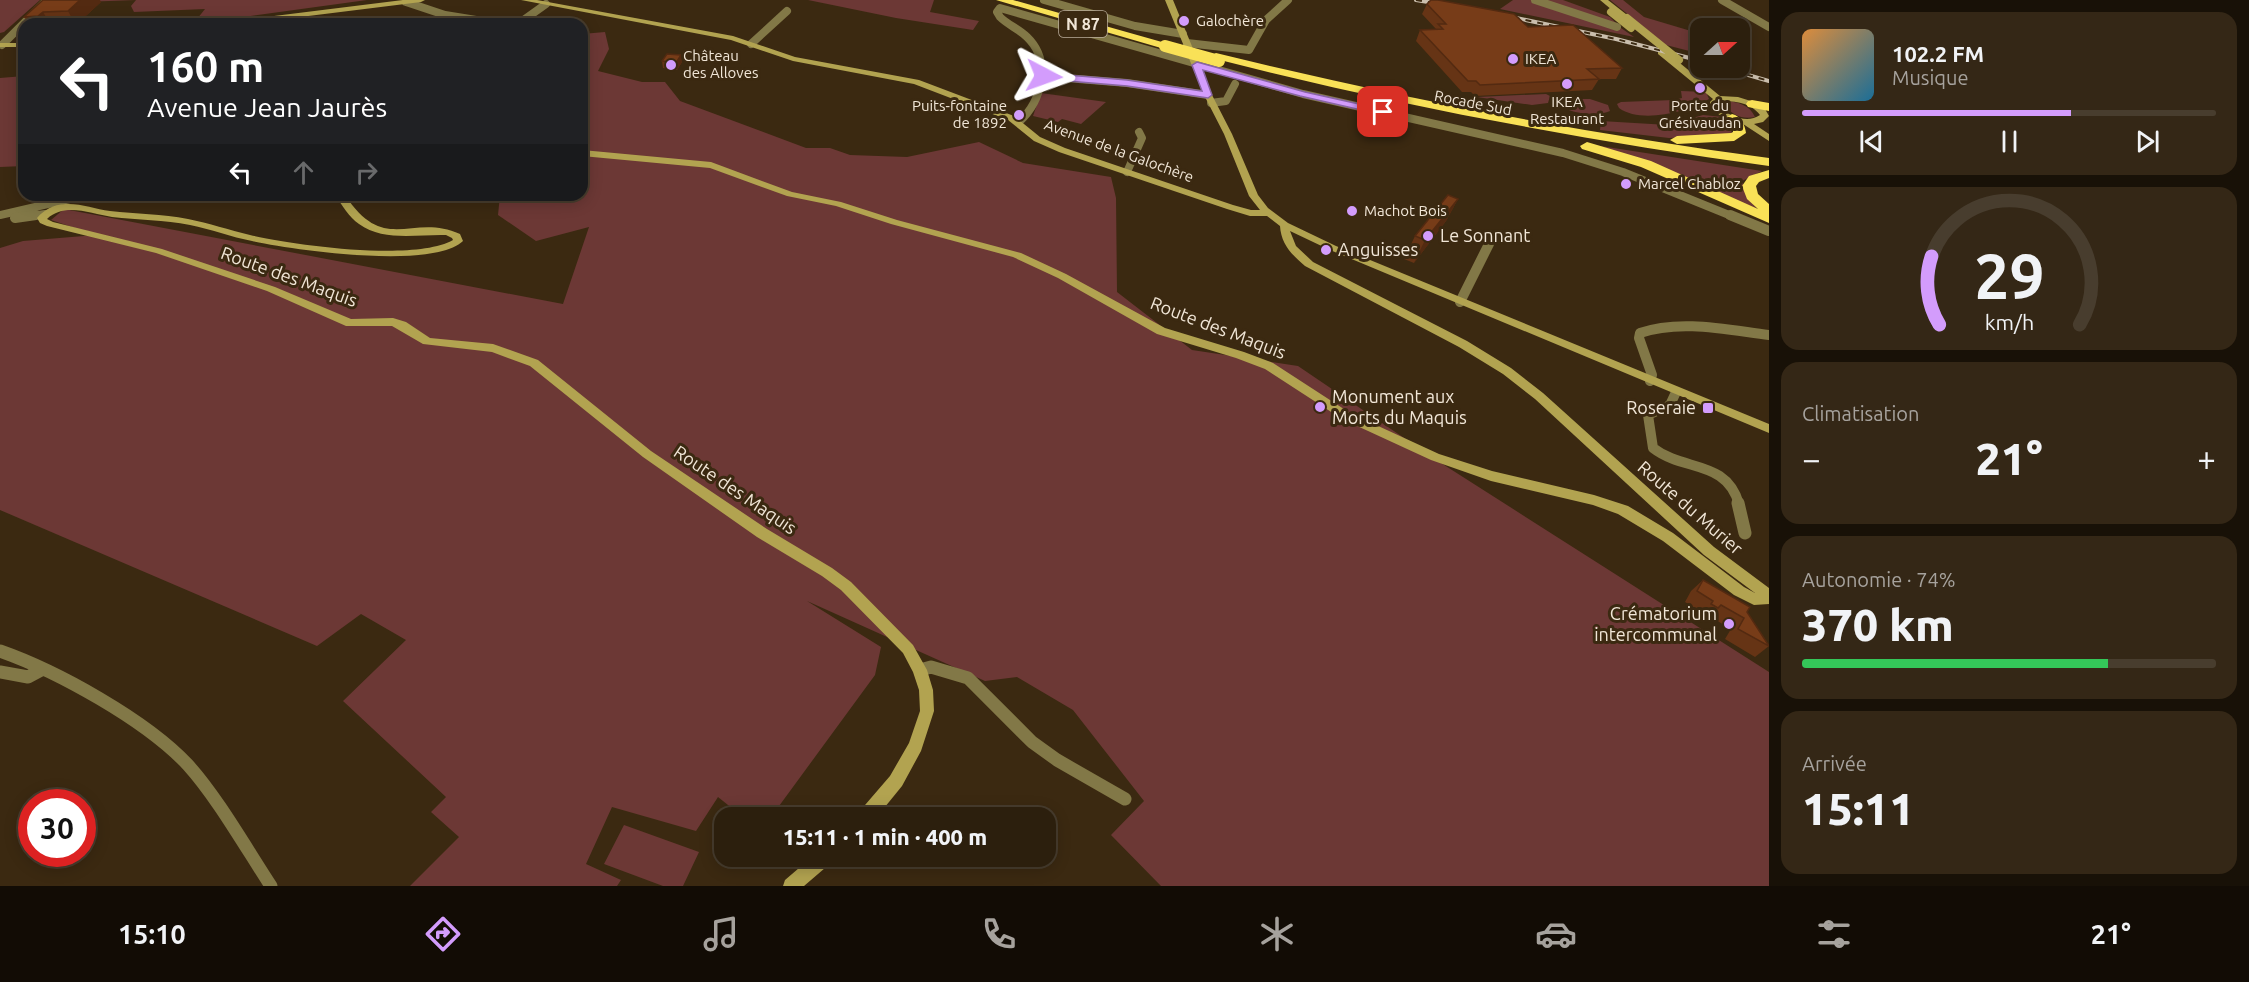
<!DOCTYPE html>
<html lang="fr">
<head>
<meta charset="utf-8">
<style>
  :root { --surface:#2c1f0d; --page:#342716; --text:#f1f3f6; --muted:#a6a29d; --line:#483d2e; --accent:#d39cfc }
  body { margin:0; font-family:Ubuntu,sans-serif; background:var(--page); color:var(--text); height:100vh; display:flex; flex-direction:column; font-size:22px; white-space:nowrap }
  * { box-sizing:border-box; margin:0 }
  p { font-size:20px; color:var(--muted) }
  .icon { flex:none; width:33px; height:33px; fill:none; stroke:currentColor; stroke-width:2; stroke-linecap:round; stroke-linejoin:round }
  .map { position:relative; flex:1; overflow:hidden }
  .drawer { display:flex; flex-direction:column; gap:12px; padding:12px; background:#181107; width:480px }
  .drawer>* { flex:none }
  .hud { position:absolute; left:18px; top:18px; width:570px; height:183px; border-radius:18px; box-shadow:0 3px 15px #0003,0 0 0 2px var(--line); background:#202124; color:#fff; overflow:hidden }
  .needle { width:39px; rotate:69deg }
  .buttons { position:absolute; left:1690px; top:18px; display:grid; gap:12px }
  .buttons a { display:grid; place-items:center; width:60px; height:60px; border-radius:12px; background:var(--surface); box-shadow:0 3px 15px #0003,0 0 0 2px var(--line); font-size:30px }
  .speed { position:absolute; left:18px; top:789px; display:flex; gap:12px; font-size:30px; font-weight:700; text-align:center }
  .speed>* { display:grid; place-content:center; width:78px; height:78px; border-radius:50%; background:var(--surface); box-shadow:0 3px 15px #0003,0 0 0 2px var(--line); line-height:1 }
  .speed .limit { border:9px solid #d22; background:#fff; color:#111 }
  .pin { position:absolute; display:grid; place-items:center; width:51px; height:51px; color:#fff; margin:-26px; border-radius:12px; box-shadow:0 3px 9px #0006 }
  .me { position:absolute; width:66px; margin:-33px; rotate:94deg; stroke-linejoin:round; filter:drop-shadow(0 0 4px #0008) }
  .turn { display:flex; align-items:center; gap:21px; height:126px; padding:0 30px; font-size:27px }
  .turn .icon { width:78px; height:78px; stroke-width:2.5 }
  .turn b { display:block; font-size:42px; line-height:51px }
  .lanes { display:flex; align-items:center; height:57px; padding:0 30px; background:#0003; justify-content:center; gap:30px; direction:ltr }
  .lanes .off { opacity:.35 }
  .big { font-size:45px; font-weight:800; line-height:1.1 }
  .drawer .widget { flex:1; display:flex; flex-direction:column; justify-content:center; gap:9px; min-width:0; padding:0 21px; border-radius:18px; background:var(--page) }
  .drawer .dial { align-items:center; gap:0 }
  .dial svg { height:156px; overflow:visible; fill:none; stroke:var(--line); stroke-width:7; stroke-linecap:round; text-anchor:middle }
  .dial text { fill:var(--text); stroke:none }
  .song { display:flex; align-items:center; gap:18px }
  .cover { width:72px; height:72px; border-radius:9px; background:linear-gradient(135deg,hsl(30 70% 55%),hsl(200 70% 35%)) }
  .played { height:6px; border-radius:3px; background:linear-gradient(90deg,var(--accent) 65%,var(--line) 65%) }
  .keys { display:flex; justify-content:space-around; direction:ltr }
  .heat { display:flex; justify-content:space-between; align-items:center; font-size:33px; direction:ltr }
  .charge { height:9px; border-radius:4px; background:linear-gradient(90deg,#34c759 74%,var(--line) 0) }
  .trip { position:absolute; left:714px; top:807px; width:342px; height:60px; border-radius:18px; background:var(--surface); box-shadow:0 3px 15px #0003,0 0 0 2px var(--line); font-weight:800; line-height:60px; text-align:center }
  .tab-bar { display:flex; height:96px; justify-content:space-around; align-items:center; background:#120c05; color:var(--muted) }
  .tab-bar .icon { width:42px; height:42px }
  .tab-bar .on { color:var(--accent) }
  .tab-bar b { font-size:27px; color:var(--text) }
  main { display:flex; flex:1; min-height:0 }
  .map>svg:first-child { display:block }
  .green { fill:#6c3835 }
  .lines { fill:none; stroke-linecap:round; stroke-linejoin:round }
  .street-far2 { stroke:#827847; stroke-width:8 }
  .street-far1 { stroke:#827847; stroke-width:10 }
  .street { stroke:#827847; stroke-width:13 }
  .secondary { fill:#b2a350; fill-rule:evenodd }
  .highway { fill:#f9e157; fill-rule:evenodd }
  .rail-casing { stroke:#cabead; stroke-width:4 }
  .rail { stroke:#3b2911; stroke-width:2; stroke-dasharray:6; stroke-linecap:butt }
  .secondary-bridge { stroke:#b2a350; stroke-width:8 }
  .highway-bridge { stroke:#f9e157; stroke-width:12 }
  .wall { fill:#663415 }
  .shaded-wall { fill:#532a11 }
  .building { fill:#773c18; stroke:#532a11; stroke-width:1.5 }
  .route { fill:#d39cfc; stroke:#8965a4; stroke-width:1.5 }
  .poi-dot { fill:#d39cfc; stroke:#3b2911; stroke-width:2 }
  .labels { text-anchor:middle; stroke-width:6; stroke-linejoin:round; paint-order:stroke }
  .far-poi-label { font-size:15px; fill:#f1e6d7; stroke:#3b2911; text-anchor:start }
  .far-street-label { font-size:15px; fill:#f1e6d7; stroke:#3b2911 }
  .shield { fill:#3b2911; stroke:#baad9c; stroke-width:1.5 }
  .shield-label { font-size:16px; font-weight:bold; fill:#f1e6d7 }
  .poi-label { font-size:18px; fill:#f1e6d7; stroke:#3b2911; text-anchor:start }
  .street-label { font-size:18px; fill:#f1e6d7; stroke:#3b2911 }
</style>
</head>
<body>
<main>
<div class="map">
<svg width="1769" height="886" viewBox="0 0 1769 886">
  <rect width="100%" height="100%" fill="#3b2911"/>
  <path class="green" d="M0,0H40L4,32L0,33Z
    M84,0H367L193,24L205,9L134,12L131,6L136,0L82,2Z
    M808,0H934L930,12L979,21L973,30L896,18Z
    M1513,0H1563L1610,17L1621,28L1634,37L1500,9Z
    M1610,0H1623L1644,17L1701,34V54L1666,45Z
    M371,18L376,22L391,19L429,23L449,18L467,24H342Z
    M605,32L609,49L598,71L642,82H665L680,101L806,148H830L850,155L907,157L979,142L1023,163L1111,177L1116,198L1117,292L1192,350L1298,366L1441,463L1769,672V886H1161L1111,835L1144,801L1073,710L1017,677L985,681L807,601L881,647L875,675L771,817H743L718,797L696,831L612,807L586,864L621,880L617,886H410L459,837L431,812L446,797L343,701L406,640L361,614L317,646L0,510V248L23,241L96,235L51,220L64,209L563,304L589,227L536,241L498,215L500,195H582V34Z
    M24,76V166L0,167V78Z
    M1681,91L1706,92L1709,99C1687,112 1641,124 1619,108L1617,104L1621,102L1674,100L1682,98Z
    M1041,93L1106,102L1081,124L1062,119L1058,122L1033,116Z
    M1546,94L1550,96L1548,103L1532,105L1477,97Z
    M1566,99H1590L1608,105L1610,111C1598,117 1565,114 1558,102Z
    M1726,101C1738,102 1750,105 1755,117C1741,120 1730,114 1722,102Z
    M1703,115L1723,117L1732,123L1731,135L1669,138L1600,130L1601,121L1668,125Z
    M1594,145L1762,171L1742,181L1748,199L1760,212Z
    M624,825L699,852L683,886H663L604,864Z"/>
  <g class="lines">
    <path class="street-far2" d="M1044,0L1135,26L1183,34
      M1535,0L1617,27
      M1722,0L1769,27
      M406,2L445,15L501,24
      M518,24L546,4
      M1187,43L1249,50L1266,20L1288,0
      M751,44L787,11
      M2,45L47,0
      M1042,76L1127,83L1208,95
      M1211,103L1226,101L1235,84
      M1019,122C1042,101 1052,61 1027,37C1019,29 1008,25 1000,17L997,12L1000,8L1303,94L1563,153L1623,172L1734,217
      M1127,172L1142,138L1139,132
      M0,215L87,195
      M24,217L45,214"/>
    <path class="street-far1" d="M1730,215L1769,231
      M15,218L36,215
      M1460,302L1489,244
      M1650,381L1652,375L1639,338L1640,333C1680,319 1728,330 1769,335
      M1676,392L1670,405L1648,415L1653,448C1684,472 1726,459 1739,504"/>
    <path class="street" d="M1738,503L1745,533
      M0,651C57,671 146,720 188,765C217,797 246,848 271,886
      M920,670L931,667L968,678L1032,742L1057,760L1125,799
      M0,672L28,677L43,669"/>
    <path class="secondary" d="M403,0H425L421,2L243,24H221L225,22Z
      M521,0H537L733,36L795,57L919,80L1014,116L1040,137L1065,148L1233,205L1251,210H1260L1249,196L1224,134L1204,95L1165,0H1173L1212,95L1232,134L1258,195L1268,208L1288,223L1336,246L1769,424V433L1330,250L1290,231L1296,246L1313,262L1467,341L1511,368L1543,393L1714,547L1769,588V604L1754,605L1734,595L1663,541L1618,514L1593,505L1491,481L1431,460L1342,419L1265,369L1236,358L1157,334L1058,278L1013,257L891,224L836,206L787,196L710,168L582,156V150L711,162L792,192L841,202L897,220L1021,253L1066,274L1165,328L1244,352L1273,363L1350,413L1439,454L1492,471L1594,495L1628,506L1673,533L1744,587L1755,593L1704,555L1535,399L1503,374L1459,347L1305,266C1292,255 1281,244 1280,226L1267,216H1250L1227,209L1059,152L1034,141L1008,120L914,84L793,61L731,40Z
      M1600,0H1608L1631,18L1624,20Z
      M0,43H24V47H0Z
      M1658,50H1664L1720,96L1738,97L1754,102L1765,109L1769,116L1763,122L1754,124L1769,134V141L1743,124L1729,120L1711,110L1710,102L1713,99L1658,54ZM1720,101C1736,101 1751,103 1760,115C1747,124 1730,116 1718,107Z
      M335,195H345C385,256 412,212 460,234L463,241C433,270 293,250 252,241C231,237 211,229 190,225C164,220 138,220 112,217C91,214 65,202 47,219L53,222L162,249L275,287L351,319L393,318L406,322L430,338L493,344L538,360L651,451L767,529L832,568L851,582L913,645L927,670L933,690L934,711L921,751L902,786L876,818H857L859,812L890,776L909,743L920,711L919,690L913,672L903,653L841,590L822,576L757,537L643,457L530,366L492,352L423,344L392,326H346L267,291L156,253L47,226L40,223L37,218C45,209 53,205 65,204C80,203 95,209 110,211C136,214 162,214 188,219C209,223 229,230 250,235C294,245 414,262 453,240L452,238L446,235C419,234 383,242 359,224C349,217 342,205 335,195Z
      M813,856H834L832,862L804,886H783L785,880Z"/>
    <path class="highway" d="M996,0H1013L1169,44L1171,46L1169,48H1161Z
      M1216,53C1399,98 1582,133 1769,158V166C1581,140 1396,105 1212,58L1210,56Z
      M1752,100L1769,103V111L1748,107L1746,104L1748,101Z
      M1732,114C1741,116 1745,125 1746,133L1734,141L1677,144L1670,140L1677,136L1731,133L1733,132V127L1726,118Z
      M1587,142L1651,161L1758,209L1747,199L1742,186L1749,176L1769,170V178L1759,182L1756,186L1758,194L1769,204V223L1641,167L1582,149L1580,146Z"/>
    <defs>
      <path id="rail" d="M1416,0L1446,5
        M1502,15L1616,39L1701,61
        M1724,68L1769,81"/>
    </defs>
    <use href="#rail" class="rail-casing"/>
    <use href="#rail" class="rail"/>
    <path class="secondary-bridge" d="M1611,12L1631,28
      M1627,18L1679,60"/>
    <path class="highway-bridge" d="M1165,46L1219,61"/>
  </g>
  <path class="wall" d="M43,0L101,2L77,24H29L24,17Z
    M1427,4L1528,27L1622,68L1616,79H1599L1592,90L1475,96L1471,92H1462L1416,41L1420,30L1436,29L1422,14Z
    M681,55L682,62L677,70L663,68L662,61Z
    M1458,199L1446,221L1414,263L1404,259L1415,236Z
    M1703,580L1747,612L1769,646L1755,657L1725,639L1731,629L1709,616L1706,619L1698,615L1700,611L1685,602L1691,591Z"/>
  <path class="shaded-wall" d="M80,0H100L101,2L77,24H75L68,11Z
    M43,12L50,24H43L38,16Z
    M681,55L682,62L677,70L676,63Z
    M1458,199L1446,221L1414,263L1425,240Z"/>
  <path class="building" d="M43,0H80L68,11L43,12L38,16L24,17Z
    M1431,0H1438L1514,14L1528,27L1573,25L1622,68L1587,69L1599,79L1480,85L1476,81H1468L1420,30L1443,29L1438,24H1446L1427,4Z
    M667,54L681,55L676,63L662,61Z
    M1448,195L1458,199L1425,240L1415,236Z
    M1703,580L1750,607L1747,612L1769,646L1738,629L1744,618L1721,605L1718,608L1711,604L1713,601L1697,591Z"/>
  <path class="route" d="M1197,62L1305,92L1386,110L1387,112L1383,115L1300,96L1203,70L1212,95L1208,98L1127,86L1044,79L1040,76L1044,73L1127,80L1202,91L1192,65Z"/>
  <g class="poi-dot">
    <circle cx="1184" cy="21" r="6"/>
    <circle cx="1513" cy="59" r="6"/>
    <circle cx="671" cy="65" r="6"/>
    <circle cx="1567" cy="84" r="6"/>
    <circle cx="1700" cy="88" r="6"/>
    <circle cx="1019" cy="115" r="6"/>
    <circle cx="1626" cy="184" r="6"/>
    <circle cx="1352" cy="211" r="6"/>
    <circle cx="1428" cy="236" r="6"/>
    <circle cx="1326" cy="250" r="6"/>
    <circle cx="1320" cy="407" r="6"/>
    <rect x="1702" y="402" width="12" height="12" rx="3"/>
    <circle cx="1729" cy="624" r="6"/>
  </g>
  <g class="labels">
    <g class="far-poi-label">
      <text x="1196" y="26">Galochère</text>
      <text x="683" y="61">Château<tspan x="683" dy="17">des Alloves</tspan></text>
      <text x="1525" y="64">IKEA</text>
      <text x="1567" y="107" text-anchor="middle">IKEA<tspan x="1567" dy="17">Restaurant</tspan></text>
      <text x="1007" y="111" text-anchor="end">Puits-fontaine<tspan x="1007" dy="17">de 1892</tspan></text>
      <text x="1700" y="111" text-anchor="middle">Porte du<tspan x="1700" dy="17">Grésivaudan</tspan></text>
      <text x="1638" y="189">Marcel Chabloz</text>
      <text x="1364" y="216">Machot Bois</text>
    </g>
    <g class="far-street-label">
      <text transform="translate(1473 103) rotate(11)" y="5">Rocade Sud</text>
      <text transform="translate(1119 151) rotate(20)" y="5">Avenue de la Galochère</text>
    </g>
    <rect class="shield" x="1059" y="11" width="48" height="26" rx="4.5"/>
    <g class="shield-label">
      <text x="1083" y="30">N 87</text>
    </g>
    <g class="poi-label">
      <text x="1440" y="242">Le Sonnant</text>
      <text x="1338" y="256">Anguisses</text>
      <text x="1332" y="403">Monument aux<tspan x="1332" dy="21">Morts du Maquis</tspan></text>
      <text x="1696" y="414" text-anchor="end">Roseraie</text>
      <text x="1717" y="620" text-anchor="end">Crématorium<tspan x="1717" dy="21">intercommunal</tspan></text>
    </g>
    <g class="street-label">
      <text transform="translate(289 277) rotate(20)" y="6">Route des Maquis</text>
      <text transform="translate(1218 328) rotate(21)" y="6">Route des Maquis</text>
      <text transform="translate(735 490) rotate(34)" y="6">Route des Maquis</text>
      <text transform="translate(1690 508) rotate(41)" y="6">Route du Murier</text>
    </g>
  </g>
</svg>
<div class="buttons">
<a><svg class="needle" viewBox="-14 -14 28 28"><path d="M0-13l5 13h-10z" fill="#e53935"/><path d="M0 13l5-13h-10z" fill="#a6a29d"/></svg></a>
</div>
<div class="speed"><div class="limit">30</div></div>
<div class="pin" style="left:1383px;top:112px;background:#d93025"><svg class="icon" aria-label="arrive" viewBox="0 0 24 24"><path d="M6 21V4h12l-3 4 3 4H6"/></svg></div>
<svg class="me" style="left:1044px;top:76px" viewBox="-20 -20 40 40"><path d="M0-17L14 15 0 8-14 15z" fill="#d39cfc" stroke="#fff" stroke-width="4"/></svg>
<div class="trip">15:11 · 1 min · 400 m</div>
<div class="hud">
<div class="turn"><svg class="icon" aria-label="left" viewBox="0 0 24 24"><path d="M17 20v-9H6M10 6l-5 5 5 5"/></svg><div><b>160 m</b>Avenue Jean Jaurès</div></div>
<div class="lanes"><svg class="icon" aria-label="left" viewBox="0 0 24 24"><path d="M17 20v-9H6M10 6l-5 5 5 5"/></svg><svg class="icon off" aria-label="ahead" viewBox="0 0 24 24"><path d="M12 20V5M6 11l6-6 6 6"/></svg><svg class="icon off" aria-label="right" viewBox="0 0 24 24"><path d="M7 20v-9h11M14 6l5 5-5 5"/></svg></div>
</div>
</div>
<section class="drawer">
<div class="widget">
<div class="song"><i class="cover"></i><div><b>102.2 FM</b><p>Musique</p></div></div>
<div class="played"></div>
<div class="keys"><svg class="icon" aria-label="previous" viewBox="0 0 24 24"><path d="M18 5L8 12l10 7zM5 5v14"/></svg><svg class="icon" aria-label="pause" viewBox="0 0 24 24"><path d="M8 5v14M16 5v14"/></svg><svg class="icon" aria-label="next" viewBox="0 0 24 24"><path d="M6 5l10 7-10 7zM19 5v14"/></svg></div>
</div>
<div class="widget dial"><svg viewBox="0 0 100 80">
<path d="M14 69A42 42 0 1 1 86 69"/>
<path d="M14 69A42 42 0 0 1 10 34" stroke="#d39cfc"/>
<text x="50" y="56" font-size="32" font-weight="700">29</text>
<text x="50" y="72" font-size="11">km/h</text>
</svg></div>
<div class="widget"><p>Climatisation</p>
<div class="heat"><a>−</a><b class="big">21°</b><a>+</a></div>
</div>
<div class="widget"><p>Autonomie · 74%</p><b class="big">370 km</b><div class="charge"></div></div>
<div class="widget"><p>Arrivée</p><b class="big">15:11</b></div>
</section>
</main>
<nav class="tab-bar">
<b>15:10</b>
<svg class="icon on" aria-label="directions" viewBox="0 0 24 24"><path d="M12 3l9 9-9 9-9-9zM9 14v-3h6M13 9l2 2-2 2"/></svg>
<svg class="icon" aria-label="music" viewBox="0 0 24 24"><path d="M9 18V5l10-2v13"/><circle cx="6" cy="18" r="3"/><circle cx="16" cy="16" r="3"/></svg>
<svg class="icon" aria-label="phone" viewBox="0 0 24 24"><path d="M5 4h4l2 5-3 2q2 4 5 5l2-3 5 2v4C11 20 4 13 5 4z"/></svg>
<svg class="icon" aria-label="climate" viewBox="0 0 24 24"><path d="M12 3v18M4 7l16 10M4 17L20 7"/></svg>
<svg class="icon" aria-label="car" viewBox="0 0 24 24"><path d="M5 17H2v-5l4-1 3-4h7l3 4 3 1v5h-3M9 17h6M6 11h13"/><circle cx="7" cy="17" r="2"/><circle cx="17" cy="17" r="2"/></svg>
<svg class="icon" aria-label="filters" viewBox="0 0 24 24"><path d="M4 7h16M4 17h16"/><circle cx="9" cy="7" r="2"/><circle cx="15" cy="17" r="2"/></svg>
<b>21°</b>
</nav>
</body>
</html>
